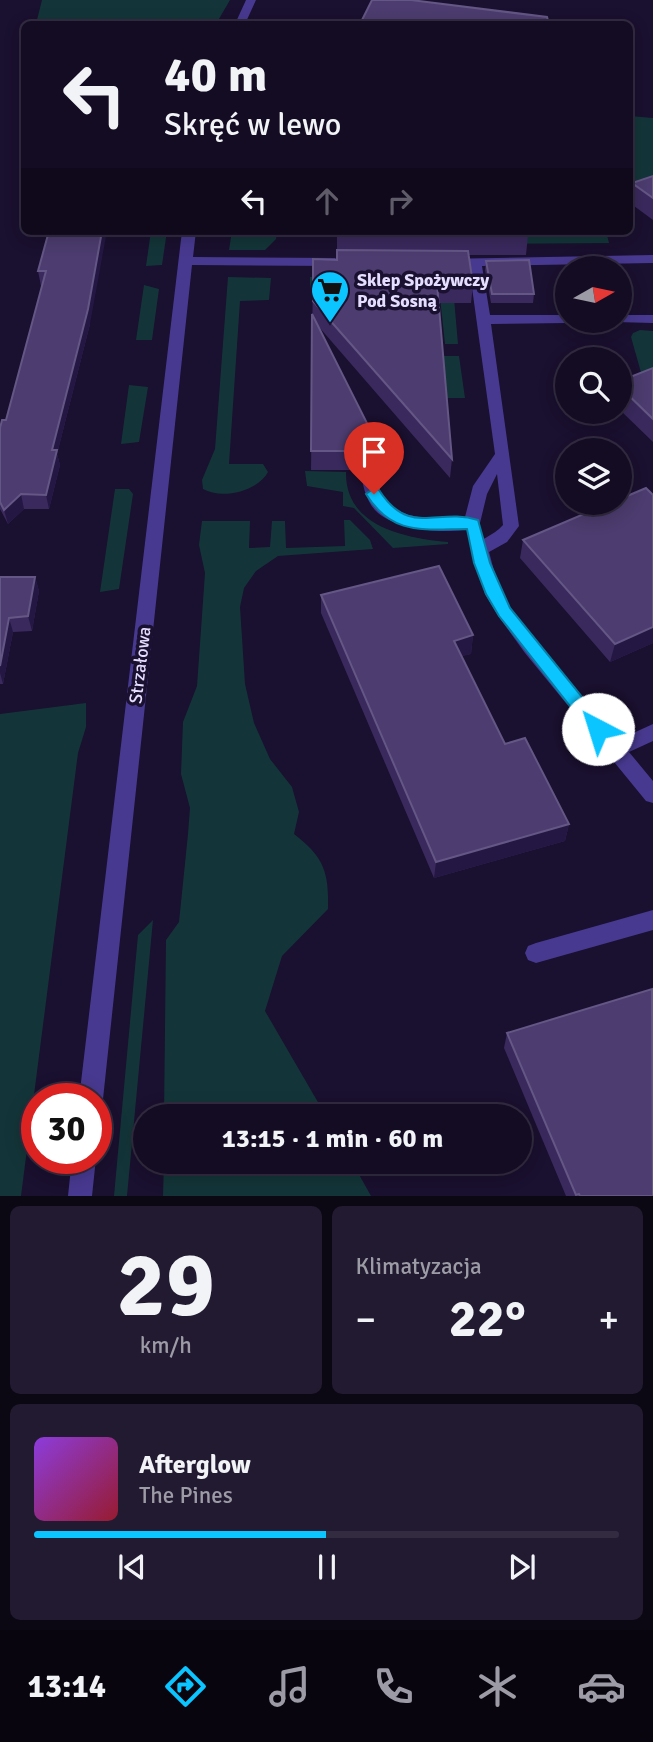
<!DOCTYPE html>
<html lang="pl">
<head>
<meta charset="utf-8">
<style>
  :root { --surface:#140c23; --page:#211a30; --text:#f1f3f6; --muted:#9d9ba6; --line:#332c41; --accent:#0ac5ff }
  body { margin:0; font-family:Signika,sans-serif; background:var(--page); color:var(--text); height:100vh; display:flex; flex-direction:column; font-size:26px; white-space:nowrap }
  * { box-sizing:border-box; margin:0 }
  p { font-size:23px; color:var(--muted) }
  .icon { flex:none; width:38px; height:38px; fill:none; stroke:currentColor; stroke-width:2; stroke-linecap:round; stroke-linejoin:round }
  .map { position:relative; height:1196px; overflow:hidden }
  .panel { display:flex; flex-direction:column; gap:10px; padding:10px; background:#0b0713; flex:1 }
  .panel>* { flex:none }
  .guide { position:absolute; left:21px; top:21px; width:612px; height:214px; border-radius:10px; box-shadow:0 4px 18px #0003,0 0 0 2px var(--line); background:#140c23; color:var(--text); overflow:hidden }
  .needle { width:46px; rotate:81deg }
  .fabs { position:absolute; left:555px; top:256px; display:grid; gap:14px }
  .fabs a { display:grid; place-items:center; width:77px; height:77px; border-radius:50%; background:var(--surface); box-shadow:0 4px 18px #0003,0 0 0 2px var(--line); font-size:35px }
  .speed { position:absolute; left:21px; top:1083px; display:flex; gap:14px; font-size:35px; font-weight:700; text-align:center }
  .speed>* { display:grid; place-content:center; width:91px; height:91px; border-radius:50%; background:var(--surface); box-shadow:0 4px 18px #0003,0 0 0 2px var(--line); line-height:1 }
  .speed .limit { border:10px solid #d22; background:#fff; color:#111 }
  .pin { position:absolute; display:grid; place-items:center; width:60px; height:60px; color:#fff; margin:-72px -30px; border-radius:50% 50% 50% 0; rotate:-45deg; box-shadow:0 0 7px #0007 }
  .pin .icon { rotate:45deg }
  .me { position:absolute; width:77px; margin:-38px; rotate:320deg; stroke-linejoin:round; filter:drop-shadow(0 0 5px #0008) }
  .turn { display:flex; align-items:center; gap:24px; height:147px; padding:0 28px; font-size:32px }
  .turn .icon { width:91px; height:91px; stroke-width:2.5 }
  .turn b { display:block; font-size:49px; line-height:60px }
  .lanes { display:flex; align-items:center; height:66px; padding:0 28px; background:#0003; justify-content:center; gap:35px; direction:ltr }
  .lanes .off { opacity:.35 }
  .big { font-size:52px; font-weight:700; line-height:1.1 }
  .panel .widget { flex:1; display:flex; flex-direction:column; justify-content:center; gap:10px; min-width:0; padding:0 24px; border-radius:10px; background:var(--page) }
  .panel .dial { align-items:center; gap:0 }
  .dial b { font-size:91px; line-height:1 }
  .song { display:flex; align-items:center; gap:21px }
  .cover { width:84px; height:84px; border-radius:10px; background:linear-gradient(135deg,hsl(270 70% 55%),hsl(350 70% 35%)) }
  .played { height:7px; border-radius:4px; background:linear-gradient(90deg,var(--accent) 50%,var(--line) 50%) }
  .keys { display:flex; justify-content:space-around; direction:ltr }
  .heat { display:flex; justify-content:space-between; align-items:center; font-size:38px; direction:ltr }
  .panel .tiles { flex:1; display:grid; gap:10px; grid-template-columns:1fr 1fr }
  .widget:last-child { grid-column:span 2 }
  .trip { position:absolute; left:133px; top:1104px; width:399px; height:70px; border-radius:35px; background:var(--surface); box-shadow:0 4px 18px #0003,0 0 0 2px var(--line); font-weight:700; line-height:70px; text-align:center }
  .tab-bar { display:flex; height:112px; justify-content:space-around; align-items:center; background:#08050e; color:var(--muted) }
  .tab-bar .icon { width:49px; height:49px }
  .tab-bar .selected { color:var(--accent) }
  .tab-bar b { font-size:32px; color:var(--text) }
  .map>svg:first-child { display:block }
  .green { fill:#133539 }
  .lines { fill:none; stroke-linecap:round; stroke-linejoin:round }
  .minor { fill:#483990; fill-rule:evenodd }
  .wall { fill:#3a295d }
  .shaded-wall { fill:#251743 }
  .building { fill:#4c3c6f; stroke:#645685; stroke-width:2 }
  .route { fill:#0ac5ff; stroke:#0680a6; stroke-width:2 }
  .labels { text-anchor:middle; stroke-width:7; stroke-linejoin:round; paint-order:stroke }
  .poi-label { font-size:18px; font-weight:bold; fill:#e6deff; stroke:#1a102f; text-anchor:start }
  .street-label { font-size:18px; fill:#e6deff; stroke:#1a102f }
</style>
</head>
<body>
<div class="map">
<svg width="653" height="1196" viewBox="0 0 653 1196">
  <rect width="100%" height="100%" fill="#1a102f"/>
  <path class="green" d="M42,0H230L216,24H36Z
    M630,116L653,118V179L630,188Z
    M151,231H167L162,265L146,266Z
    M232,231H277L276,239L265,250H229Z
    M591,231H606L609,243L459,244L494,236H591Z
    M228,277L271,278L269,300L240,301L229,464H263L268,472C258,491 222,500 203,489L202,480L215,449Z
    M310,277H437L453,287L458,344H445L439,288L310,293Z
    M144,285L159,289L152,340H136Z
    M640,330L653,331V385L642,376L631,337L633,333Z
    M424,356H459L465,398H427Z
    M129,385L148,387L139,442L121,444Z
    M305,471L346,472C345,527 405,538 448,542V544L393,548L354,508L343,506V492L307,486Z
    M115,489H129L133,494L119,589L100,592Z
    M344,520H350L370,540L373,549L278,556L256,571L244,588L240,607L245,684L254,723L270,759L292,787L299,812L294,834C324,857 329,872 328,909L282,956L265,1011L326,1116H164L166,940L179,922L188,834L190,808L181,774L183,722L197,686L205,573L199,545L202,521H250L249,548L270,547L272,521H285L286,548L345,546Z
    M86,703V727L78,753L21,1196H0V714Z
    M153,920L127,1196H114L138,935Z
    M164,1162H352L371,1196H163Z"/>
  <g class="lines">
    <path class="minor" d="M246,0H256L245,24H235Z
      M182,231H196L193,257L335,258L342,262L335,266L192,265L103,1099L96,1108V1099H79Z
      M653,255V263L482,266L490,315H567V320H573L567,323L491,324L519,526L507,542L489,552C493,566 496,581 503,594C526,640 584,698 618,740L653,724V741L629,752L653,781V803L646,801L525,653L499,617L485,594L471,549C478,539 494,536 503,525L497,474L487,494L479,527C451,535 396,532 375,510C365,499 363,484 360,470L362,466H374C378,474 377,484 381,492C395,523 437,519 465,517L473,486L495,454L469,266L442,265V259Z
      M620,315H653V323L615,322L614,320H620Z
      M653,910V930L536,963L528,960L525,953L528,946L536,943Z
      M72,1158H96L92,1196H68Z"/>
  </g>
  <path class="wall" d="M653,176V220L630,203L632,183Z
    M49,231L90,324L57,454L60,465L49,509H24L8,524L0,509V428L6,420L42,286H41L38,271Z
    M337,231H589L588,235H528L526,255H469L473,284L471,303H439L452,459L450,478L319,327L381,451L380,470L368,461L358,470H311L313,259L337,260Z
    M486,261L534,294L533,303H491L485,270Z
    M653,368V442L620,410V381Z
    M653,495V643L610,662L520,558L523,540Z
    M0,577H35L39,591L32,631L13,632L3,684H0Z
    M321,595L473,635L471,654L461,656L505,744L569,824L565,841L434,878L321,613Z
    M507,1033L653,1196H566L504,1048Z"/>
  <path class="shaded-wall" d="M102,231H107L90,324L57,454L60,465L49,509L46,495L52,450Z
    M369,443L368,461L358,470V451Z
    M21,494L24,509L8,524L4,510Z
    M35,577L39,591L32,631L28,616Z
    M9,618L13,632L3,684L0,673V666Z
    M653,627V643L610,662L615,644Z
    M473,635L471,654L452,659L454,641Z
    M569,824L565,841L434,878L436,862Z"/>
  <path class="building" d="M372,0H411L547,17L549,24H360Z
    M653,176V198L632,183Z
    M49,231H102L88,309L52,450H57L46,495L21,494L4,510L0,502V428L2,420H6L46,271H38Z
    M337,231H528L529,236H337Z
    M337,250L468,251L473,284H437L452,459L313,301V259L337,260Z
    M529,260L534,294H492L486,261Z
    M312,314L381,451L369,443L358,451H311Z
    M653,368V419L620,387V381Z
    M646,488L653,495V627L615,644L523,540L612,502H620V499Z
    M439,566L473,635L454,641L505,744L525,738L569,824L436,862L321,595Z
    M0,577H35L28,616L9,618L0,666Z
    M652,989L653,1196H580L579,1194L576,1195L507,1033Z"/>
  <path class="route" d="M374,488L379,490C410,538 437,507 478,520L490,563L510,608L604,724L607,729L604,734H592L499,616L486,594L474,563L467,529C423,529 392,536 366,494Z"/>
  <defs>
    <symbol id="supermarket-pin" viewBox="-11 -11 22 30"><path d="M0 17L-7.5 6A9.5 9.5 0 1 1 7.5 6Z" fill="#0ac5ff" stroke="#1a102f"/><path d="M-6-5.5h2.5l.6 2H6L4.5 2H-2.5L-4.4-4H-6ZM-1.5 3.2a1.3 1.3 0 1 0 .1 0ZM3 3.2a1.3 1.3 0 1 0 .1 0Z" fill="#111"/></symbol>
  </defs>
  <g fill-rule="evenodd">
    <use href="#supermarket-pin" x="308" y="268" width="44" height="60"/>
  </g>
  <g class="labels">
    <g class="poi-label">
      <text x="357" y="286">Sklep Spożywczy<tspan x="357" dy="21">Pod Sosną</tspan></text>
    </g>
    <g class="street-label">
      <text transform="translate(140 665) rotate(-83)" y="6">Strzałowa</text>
    </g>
  </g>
</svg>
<div class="fabs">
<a><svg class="needle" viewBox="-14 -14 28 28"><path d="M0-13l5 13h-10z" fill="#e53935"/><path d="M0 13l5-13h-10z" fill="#9d9ba6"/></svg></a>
<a><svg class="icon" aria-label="search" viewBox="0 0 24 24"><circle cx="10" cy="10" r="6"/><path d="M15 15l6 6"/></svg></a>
<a><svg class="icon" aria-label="layers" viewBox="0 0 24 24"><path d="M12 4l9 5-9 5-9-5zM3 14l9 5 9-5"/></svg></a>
</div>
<div class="speed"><div class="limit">30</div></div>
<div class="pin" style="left:374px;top:494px;background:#d93025"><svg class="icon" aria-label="arrive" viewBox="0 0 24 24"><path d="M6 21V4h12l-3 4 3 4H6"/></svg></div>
<svg class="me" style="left:598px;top:729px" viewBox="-20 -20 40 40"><circle r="19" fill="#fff"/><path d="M0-13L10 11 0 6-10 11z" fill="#0ac5ff"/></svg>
<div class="trip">13:15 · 1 min · 60 m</div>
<div class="guide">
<div class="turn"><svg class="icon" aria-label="left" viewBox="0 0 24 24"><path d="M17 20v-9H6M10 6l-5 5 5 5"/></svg><div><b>40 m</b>Skręć w lewo</div></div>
<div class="lanes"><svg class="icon" aria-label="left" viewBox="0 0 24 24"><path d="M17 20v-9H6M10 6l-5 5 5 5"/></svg><svg class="icon off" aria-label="ahead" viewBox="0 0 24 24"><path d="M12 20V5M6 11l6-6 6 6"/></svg><svg class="icon off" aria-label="right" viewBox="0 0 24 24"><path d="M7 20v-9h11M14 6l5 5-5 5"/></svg></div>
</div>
</div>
<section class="panel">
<div class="tiles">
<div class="widget dial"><b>29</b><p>km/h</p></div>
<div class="widget"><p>Klimatyzacja</p>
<div class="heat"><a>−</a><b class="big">22°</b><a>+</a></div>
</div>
<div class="widget">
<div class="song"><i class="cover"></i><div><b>Afterglow</b><p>The Pines</p></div></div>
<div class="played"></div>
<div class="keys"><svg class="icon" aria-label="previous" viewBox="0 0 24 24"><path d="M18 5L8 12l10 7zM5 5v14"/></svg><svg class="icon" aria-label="pause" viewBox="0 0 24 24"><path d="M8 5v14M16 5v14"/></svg><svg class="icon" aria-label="next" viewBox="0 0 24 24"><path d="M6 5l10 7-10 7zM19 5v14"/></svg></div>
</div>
</div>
</section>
<nav class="tab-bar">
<b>13:14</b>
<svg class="icon selected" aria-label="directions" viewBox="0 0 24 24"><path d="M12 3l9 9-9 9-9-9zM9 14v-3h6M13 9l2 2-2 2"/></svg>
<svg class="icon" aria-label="music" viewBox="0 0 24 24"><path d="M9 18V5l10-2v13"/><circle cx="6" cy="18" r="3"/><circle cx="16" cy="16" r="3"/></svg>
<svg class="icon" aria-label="phone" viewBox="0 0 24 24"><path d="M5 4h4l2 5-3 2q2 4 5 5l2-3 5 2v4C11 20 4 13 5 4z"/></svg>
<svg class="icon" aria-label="climate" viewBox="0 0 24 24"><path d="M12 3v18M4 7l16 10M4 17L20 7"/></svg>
<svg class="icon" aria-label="car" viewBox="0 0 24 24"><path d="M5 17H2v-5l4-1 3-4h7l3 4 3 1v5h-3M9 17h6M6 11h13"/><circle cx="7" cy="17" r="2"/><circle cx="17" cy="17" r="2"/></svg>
</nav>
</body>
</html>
